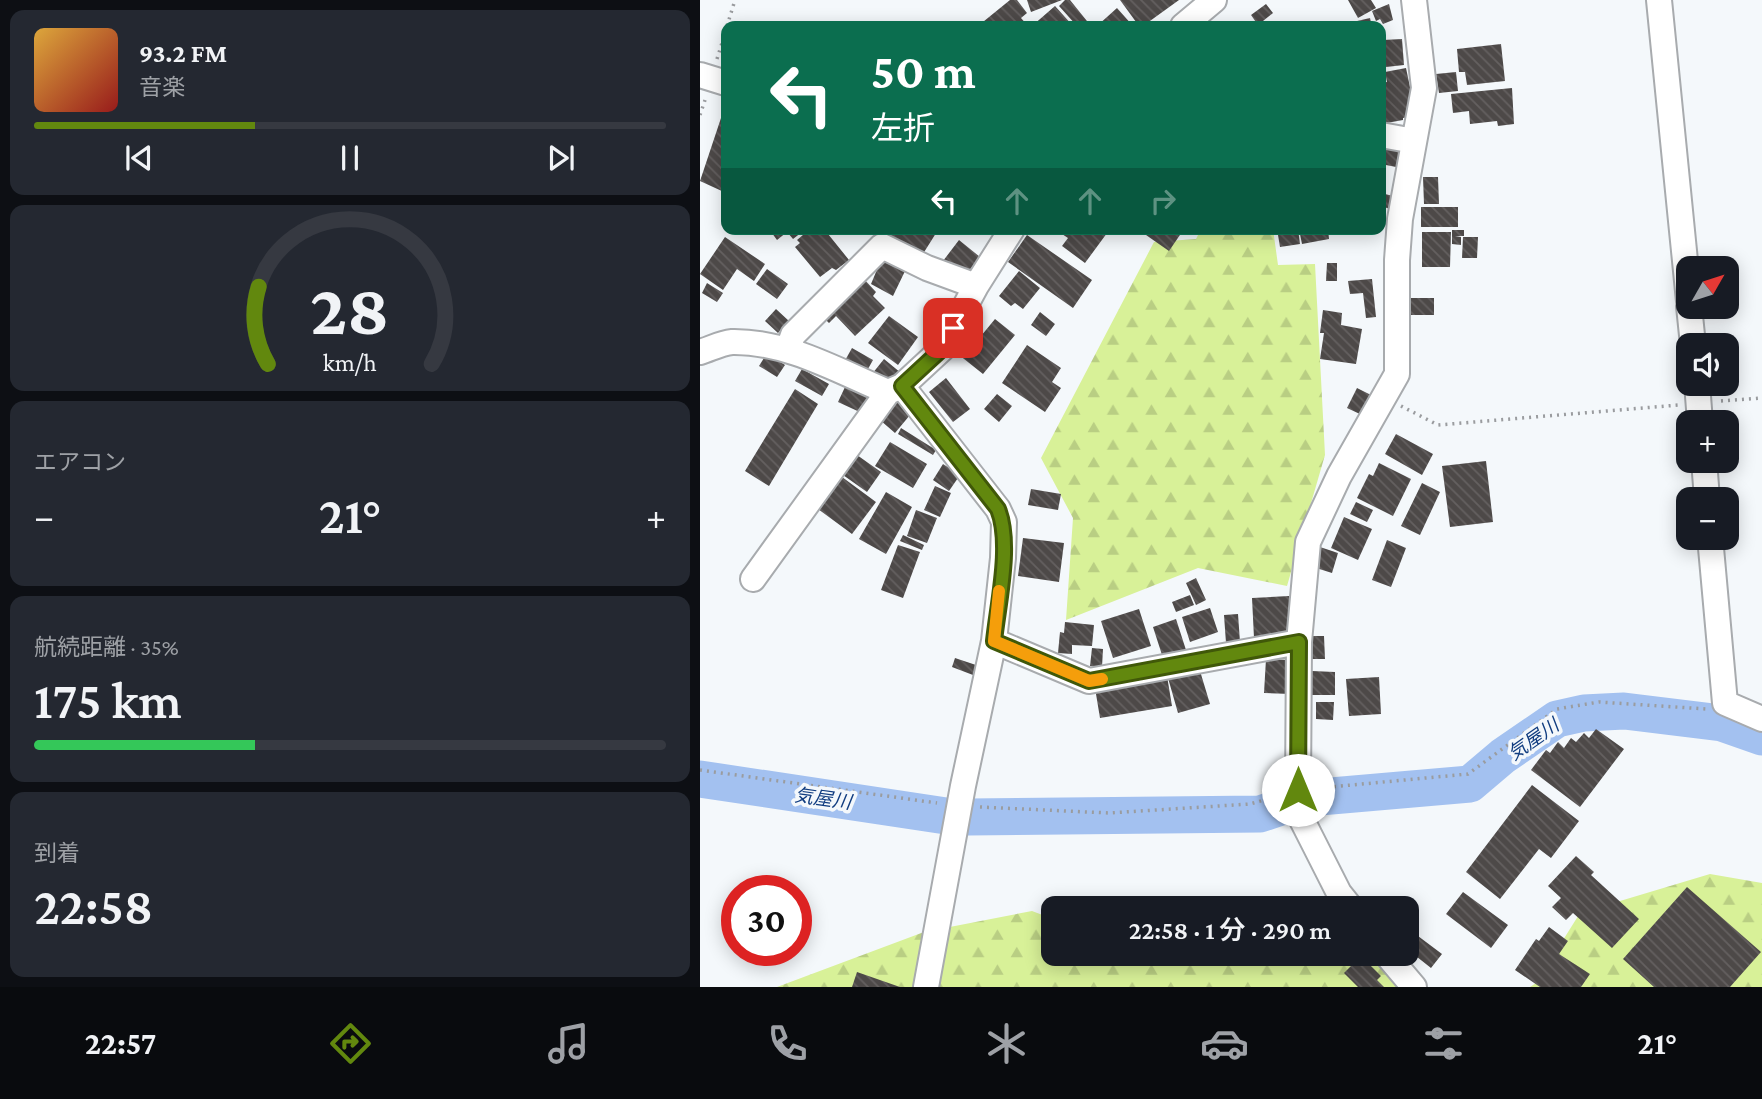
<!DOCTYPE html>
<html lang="ja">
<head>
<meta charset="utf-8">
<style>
  :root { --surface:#171b24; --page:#242831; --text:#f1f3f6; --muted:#9ea1a6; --line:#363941; --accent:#62880e }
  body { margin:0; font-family:"Crimson Pro","Noto Sans JP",serif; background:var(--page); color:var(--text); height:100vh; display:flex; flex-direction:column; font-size:26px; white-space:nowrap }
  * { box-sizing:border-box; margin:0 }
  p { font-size:23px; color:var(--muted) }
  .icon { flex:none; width:38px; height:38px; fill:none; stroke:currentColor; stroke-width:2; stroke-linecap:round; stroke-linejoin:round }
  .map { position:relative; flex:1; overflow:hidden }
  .details { display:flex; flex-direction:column; gap:10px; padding:10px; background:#0d0f14; width:700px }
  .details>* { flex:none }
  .banner { position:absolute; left:21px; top:21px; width:665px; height:214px; border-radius:14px; box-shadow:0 4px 18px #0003; background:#0b6e4f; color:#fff; overflow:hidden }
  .needle { width:46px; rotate:51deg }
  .fabs { position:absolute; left:976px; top:256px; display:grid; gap:14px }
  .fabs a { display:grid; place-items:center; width:63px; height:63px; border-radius:14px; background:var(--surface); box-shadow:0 4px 18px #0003; font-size:35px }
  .speed { position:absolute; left:21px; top:875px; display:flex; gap:14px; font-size:35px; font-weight:700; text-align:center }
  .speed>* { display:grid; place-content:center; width:91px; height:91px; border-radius:50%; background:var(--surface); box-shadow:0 4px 18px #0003; line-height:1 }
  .speed .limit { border:10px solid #d22; background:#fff; color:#111 }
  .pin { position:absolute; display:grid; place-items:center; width:60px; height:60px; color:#fff; margin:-30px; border-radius:14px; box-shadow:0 4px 10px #0006 }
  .me { position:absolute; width:77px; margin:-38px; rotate:0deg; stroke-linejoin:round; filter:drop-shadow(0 0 5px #0008) }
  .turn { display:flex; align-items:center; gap:24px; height:147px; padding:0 35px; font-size:32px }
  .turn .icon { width:91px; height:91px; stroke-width:2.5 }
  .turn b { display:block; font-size:49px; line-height:60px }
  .lanes { display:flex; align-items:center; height:66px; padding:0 35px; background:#0003; justify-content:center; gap:35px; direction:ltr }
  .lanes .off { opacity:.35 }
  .big { font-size:52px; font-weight:600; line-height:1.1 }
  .details .tile { flex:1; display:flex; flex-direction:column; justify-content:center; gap:10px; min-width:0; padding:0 24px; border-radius:14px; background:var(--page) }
  .details .dial { align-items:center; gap:0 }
  .dial svg { height:182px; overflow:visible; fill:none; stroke:var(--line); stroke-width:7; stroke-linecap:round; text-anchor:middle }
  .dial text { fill:var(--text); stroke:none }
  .song { display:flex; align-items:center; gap:21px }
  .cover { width:84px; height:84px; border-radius:10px; background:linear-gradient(135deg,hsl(40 70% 55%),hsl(0 70% 35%)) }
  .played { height:7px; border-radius:4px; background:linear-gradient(90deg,var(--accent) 35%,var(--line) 35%) }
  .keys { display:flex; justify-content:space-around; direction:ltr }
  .heat { display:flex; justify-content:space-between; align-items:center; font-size:38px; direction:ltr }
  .charge { height:10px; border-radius:5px; background:linear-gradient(90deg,#34c759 35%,var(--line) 0) }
  .trip { position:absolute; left:341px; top:896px; width:378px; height:70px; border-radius:14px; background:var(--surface); box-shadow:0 4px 18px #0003; font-weight:600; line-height:70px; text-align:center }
  .tab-bar { display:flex; height:112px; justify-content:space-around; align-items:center; background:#090b0e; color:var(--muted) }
  .tab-bar .icon { width:49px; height:49px }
  .tab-bar .active { color:var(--accent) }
  .tab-bar b { font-size:32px; color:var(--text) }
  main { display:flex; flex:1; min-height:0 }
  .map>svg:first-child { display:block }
  .forest { fill:url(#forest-firs) }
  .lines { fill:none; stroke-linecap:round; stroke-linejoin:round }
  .river { stroke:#a3c1f0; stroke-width:37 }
  .building { fill:url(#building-back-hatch) }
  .street-casing { stroke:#a8abae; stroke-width:28 }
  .path { stroke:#9a9c9f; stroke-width:3.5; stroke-dasharray:2 5; stroke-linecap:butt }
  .street { stroke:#fff; stroke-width:24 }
  .route-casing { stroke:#405809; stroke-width:18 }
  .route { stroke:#62880e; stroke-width:12 }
  .slow { stroke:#f59e0b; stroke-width:12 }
  .labels { text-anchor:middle; stroke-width:7; stroke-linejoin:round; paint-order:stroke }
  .water-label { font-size:19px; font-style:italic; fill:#113d80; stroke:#f4f8fb }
</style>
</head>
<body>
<main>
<section class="details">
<div class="tile">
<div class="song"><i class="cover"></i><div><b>93.2 FM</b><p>音楽</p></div></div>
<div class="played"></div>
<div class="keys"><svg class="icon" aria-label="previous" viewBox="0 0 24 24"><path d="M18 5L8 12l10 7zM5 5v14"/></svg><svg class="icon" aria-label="pause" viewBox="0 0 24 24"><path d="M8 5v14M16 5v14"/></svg><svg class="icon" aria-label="next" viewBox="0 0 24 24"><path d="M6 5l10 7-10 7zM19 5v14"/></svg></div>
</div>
<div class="tile dial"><svg viewBox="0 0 100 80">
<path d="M14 69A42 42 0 1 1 86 69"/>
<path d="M14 69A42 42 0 0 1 10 35" stroke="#62880e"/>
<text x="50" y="56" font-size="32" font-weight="700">28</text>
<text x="50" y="72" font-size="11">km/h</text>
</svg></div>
<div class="tile"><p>エアコン</p>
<div class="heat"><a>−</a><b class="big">21°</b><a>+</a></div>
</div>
<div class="tile"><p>航続距離 · 35%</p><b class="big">175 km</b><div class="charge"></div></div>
<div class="tile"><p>到着</p><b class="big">22:58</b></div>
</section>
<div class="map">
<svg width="1062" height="987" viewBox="0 0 1062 987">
  <defs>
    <pattern id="forest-firs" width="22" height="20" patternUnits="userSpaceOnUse" patternTransform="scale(1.75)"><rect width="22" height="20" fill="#d8f198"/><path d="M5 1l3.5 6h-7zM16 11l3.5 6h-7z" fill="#b9ce83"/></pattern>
    <pattern id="building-back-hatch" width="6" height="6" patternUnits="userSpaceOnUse" patternTransform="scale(1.75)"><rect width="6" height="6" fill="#4d4948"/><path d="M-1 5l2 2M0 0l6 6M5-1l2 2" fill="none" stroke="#646060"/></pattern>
  </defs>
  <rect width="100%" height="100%" fill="#f4f8fb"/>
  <path class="forest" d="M501,229H573L578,265L615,264L625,455L587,586L498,568L366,620L373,518L341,458L454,242L496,239Z
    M1010,874L1062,883V987H830L836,983L880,913Z
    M600,898L614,908H510L520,899Z
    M332,911L353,919L354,954H436L452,960L461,954H679L726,987H77L224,932Z"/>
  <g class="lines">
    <path class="river" d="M0,779L246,816
      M608,798L770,784L803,756L857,719L884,713L924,711L1022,723L1062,737
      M268,817L560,814L584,806"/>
  </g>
  <path class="building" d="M310,0H317L327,13L321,18L328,26H278Z
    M327,0H362L331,12Z
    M365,0H370L391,26H377L359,6Z
    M420,0H479L443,26H439Z
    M648,0H671L676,8L658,18Z
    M566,4L573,13L558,25L551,15Z
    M689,4L693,20L683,24L680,19L676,21L672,11Z
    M355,6L373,26H332Z
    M417,8L433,26H397Z
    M670,18L672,26H640V25Z
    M702,39L704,65L686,67L683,40Z
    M801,44L805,81L767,85L765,72H759L757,49Z
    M706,68L714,106L713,116L703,118V120L681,124V83L687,82L685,72Z
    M756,72L758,91L739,93L736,74Z
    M812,88L814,124L798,126L797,121L770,124L769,111L753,113L751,94Z
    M21,118L26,119V188L24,192L0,181Z
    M681,145L700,149L696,167L681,164Z
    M723,177H738L739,204H724Z
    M681,193L693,196L690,209L681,206Z
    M721,207H758V227H721Z
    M69,229H106L93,239L87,232L77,240Z
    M110,229H124L149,260L136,270L132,268L120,277L95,247L100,243L97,240Z
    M186,229H237L238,230L221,257L183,233Z
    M361,229H410L385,263L362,246L368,238L359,232Z
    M450,229H484L469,251L446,235Z
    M577,229H598L600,244L580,247Z
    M599,229H628L629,239L602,244Z
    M752,230H764V236H755L761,237V245L752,244Z
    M722,232H751L750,267H722Z
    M327,235L392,280L373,308L308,262Z
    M25,237L65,264L54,281L37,269L23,290L0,274Z
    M763,237H778L777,258H762Z
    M259,240L280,257L264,277L243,261Z
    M181,260L206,269L193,296L171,284Z
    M627,263H637V281H626Z
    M67,269L88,284L77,299L56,284Z
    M319,271L340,288L323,309L315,303L311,306L299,296Z
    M163,278L176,292L173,296L185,308L155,336L136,316L129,323L122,316Z
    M672,279L676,317L666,318L663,293L650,294L648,281Z
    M7,283L23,293L17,302L2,293Z
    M710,298H734V315H710Z
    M76,309L89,321L78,333L65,321Z
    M623,310L642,313L641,325L662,329L656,364L620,359L624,333H620Z
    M340,312L355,324L346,336L331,325Z
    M189,316L218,337L198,365L168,343Z
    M295,319L315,335L283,374L254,351L272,328L281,336Z
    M327,345L361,368L352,382L361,388L345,412L302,383Z
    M152,348L173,360L164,376L143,364Z
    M67,353L85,365L77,377L59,366Z
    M184,359L201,373L189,388L172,374Z
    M102,369L129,384L122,396L95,381Z
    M246,378L270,409L253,422L229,392Z
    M145,387L171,399L164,414L138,402Z
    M657,388L671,395L662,415L647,408Z
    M95,389L118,404L69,486L45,471Z
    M297,394L312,406L299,422L284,409Z
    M200,396L215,409L195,433L180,420Z
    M201,428L236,450L233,455L198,434Z
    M696,434L733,454L722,475L685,454Z
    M190,442L227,464L213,488L175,466Z
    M157,455L181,472L167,492L143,475Z
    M786,461L793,522L750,527L742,466Z
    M679,463L711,479L693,516L657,498L669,474L673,476Z
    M243,464L260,475L249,491L233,480Z
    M142,477L176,502L152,534L118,509Z
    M722,483L740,492L720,535L701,526Z
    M235,486L251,493L240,517L224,510Z
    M331,489L361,494L358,510L328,505Z
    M186,492L212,507L186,554L159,539Z
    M656,502L673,510L667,522L650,514Z
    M216,510L237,518L227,543L207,536Z
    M644,517L672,529L658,560L631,548Z
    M203,535L224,545L222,550L200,541Z
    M323,538L364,543L359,582L318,576Z
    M687,540L706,548L691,587L672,580Z
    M198,545L220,552L203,598L181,590Z
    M620,547L638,553L632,573L613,567Z
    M496,578L506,600L496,605L486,583Z
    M490,595L494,605L476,612L472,602Z
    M589,596L591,636L554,638L552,598Z
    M510,608L518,632L490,642L482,617Z
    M439,609L451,646L413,658L401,621Z
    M538,614L540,642L526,643L524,615Z
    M476,619L486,650L463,658L453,627Z
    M365,622L394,625L392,646L372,645V654L358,653L360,632L364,633Z
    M608,636H624L625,659H609Z
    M392,648L403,649L402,667L390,666Z
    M255,658L276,665L273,675L252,667Z
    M566,659L593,660L591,694L564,693Z
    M497,661L510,704L478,713L466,671Z
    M612,671L635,672V695H611Z
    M467,676L472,706L400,718L395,688Z
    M679,677L681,714L649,716L646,679Z
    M616,702H634L633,720L616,719Z
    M896,729L924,749L880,807L831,770L846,750L850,753L858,742L864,748L871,738L876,742L884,733L889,738Z
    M832,785L879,821L851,858L839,849L800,899L766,872Z
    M876,856L894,872L891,875L939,919L912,948L873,913L866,920L852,907L861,898L848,886Z
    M987,887L1061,952L1030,987H954L923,959Z
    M763,892L808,925L791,948L746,914Z
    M849,927L868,941L859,954L890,974L881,987H840L815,970L836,939L839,941Z
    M710,930L742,954L731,968L707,949V934Z
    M661,956L681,976L677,980L684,987H658L644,973Z
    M157,972L200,987H152Z"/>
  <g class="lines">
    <defs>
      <path id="street" d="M959,0L989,301
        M483,26L514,0
        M0,75L26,83
        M681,135L714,141
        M989,306L993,345
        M88,349L93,335L182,246L227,268L276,286
        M0,352C10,349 21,343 32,342C87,341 138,371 188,392L202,386L242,349L276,286L312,229
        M997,383L1000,422
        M202,386L298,509L304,522L303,558L294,641L263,786L226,987
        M1004,460L1007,499
        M1010,537L1025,703L1062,719
        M53,579L188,392
        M294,641L389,681L599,642
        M651,908L639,893L602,820L598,790L599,642L608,542L639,476L697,374V260L700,219L724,88L714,0
        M686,954L714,987"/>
    </defs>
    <use href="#street" class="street-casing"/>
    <path class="path" d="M27,26L35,0
      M17,59L26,30
      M0,115L5,100
      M1021,401L1062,398
      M701,406L738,425L979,405
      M0,770L237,803
      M620,788L768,774L857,709L899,702L1006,709
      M280,807L409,813L550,804L578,796"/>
    <use href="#street" class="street"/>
  </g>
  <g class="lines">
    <defs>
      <path id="route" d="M253,328L242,349L202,386L298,509C312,544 298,603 294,641L389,681L599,642L598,790"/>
    </defs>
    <use href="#route" class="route-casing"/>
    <use href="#route" class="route"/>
    <path class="slow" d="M299,591L294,641L389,681L402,679"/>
  </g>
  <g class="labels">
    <g class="water-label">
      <text transform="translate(833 739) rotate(-35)" y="7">気屋川</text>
      <text transform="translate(123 798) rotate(8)" y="7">気屋川</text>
    </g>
  </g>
</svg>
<div class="fabs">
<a><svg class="needle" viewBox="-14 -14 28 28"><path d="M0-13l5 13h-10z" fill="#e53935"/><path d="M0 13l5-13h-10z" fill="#9ea1a6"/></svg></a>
<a><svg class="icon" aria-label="sound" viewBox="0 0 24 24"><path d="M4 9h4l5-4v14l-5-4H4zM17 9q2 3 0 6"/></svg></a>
<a>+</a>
<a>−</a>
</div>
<div class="speed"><div class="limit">30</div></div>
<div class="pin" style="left:253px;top:328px;background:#d93025"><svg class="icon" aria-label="arrive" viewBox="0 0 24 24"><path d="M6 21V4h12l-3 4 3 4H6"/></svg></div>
<svg class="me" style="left:598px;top:790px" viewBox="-20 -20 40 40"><circle r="19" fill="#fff"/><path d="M0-13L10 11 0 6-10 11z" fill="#62880e"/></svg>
<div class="trip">22:58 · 1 分 · 290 m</div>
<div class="banner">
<div class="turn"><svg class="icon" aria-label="left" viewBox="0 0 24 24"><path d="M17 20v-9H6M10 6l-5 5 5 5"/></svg><div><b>50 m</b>左折</div></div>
<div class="lanes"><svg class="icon" aria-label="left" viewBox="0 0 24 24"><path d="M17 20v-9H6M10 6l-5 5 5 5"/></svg><svg class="icon off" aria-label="ahead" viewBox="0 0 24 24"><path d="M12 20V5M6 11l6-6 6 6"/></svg><svg class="icon off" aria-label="ahead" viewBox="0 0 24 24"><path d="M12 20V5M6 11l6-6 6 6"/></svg><svg class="icon off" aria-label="right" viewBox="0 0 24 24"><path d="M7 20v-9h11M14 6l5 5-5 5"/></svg></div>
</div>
</div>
</main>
<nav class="tab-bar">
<b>22:57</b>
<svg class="icon active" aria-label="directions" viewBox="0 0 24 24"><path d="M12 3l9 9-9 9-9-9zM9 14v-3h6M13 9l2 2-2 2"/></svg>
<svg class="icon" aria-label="music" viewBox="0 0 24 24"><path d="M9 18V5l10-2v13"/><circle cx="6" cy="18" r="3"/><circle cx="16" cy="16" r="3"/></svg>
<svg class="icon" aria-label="phone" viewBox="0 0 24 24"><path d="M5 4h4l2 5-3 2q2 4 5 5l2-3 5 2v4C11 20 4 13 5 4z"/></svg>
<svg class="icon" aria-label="climate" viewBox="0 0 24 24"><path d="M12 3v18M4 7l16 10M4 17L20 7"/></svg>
<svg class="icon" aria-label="car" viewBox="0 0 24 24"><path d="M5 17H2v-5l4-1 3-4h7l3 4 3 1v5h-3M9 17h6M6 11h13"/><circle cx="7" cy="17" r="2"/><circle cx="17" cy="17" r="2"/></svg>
<svg class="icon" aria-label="filters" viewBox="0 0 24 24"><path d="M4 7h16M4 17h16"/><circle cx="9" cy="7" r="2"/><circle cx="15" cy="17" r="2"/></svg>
<b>21°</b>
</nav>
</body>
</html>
